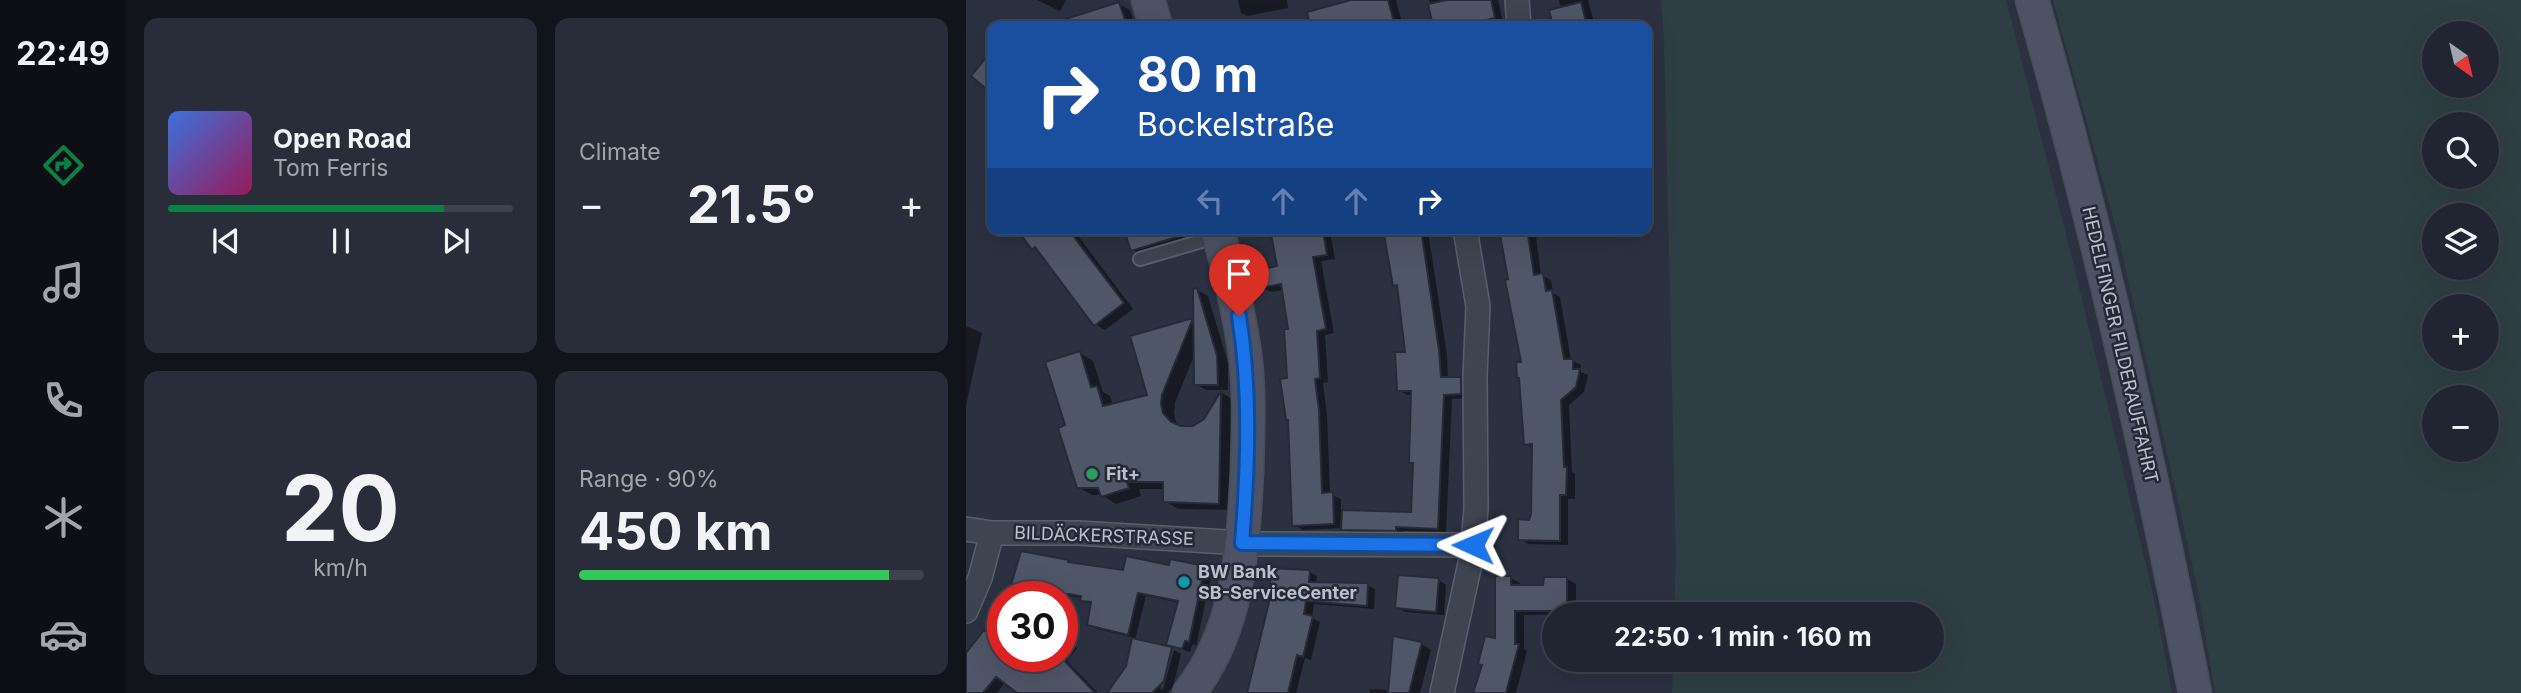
<!DOCTYPE html>
<html lang="en">
<head>
<meta charset="utf-8">
<style>
  :root { --surface:#202531; --page:#282d39; --text:#f1f3f6; --muted:#a2a5ab; --line:#3d424d; --accent:#0b8043 }
  body { margin:0; font-family:Inter,sans-serif; background:var(--page); color:var(--text); height:100vh; display:flex; flex-direction:column; font-size:26px; white-space:nowrap }
  * { box-sizing:border-box; margin:0 }
  p { font-size:23px; color:var(--muted) }
  .icon { flex:none; width:38px; height:38px; fill:none; stroke:currentColor; stroke-width:2; stroke-linecap:round; stroke-linejoin:round }
  .map { position:relative; flex:1; overflow:hidden }
  .panel { display:flex; flex-direction:column; gap:18px; padding:18px; background:#12141b; width:840px }
  .panel>* { flex:none }
  .top-card { position:absolute; left:21px; top:21px; width:665px; height:214px; border-radius:14px; box-shadow:0 7px 28px #0002,0 0 0 2px var(--line); background:#1a4fa0; color:#fff; overflow:hidden }
  .needle { width:46px; rotate:146deg }
  .controls { position:absolute; left:1456px; top:21px; display:grid; gap:14px }
  .controls a { display:grid; place-items:center; width:77px; height:77px; border-radius:50%; background:var(--surface); box-shadow:0 7px 28px #0002,0 0 0 2px var(--line); font-size:35px }
  .speed { position:absolute; left:21px; top:581px; display:flex; gap:14px; font-size:35px; font-weight:700; text-align:center }
  .speed>* { display:grid; place-content:center; width:91px; height:91px; border-radius:50%; background:var(--surface); box-shadow:0 7px 28px #0002,0 0 0 2px var(--line); line-height:1 }
  .speed .limit { border:10px solid #d22; background:#fff; color:#111 }
  .pin { position:absolute; display:grid; place-items:center; width:60px; height:60px; color:#fff; margin:-72px -30px; border-radius:50% 50% 50% 0; rotate:-45deg; box-shadow:0 0 7px #0007 }
  .pin .icon { rotate:45deg }
  .me { position:absolute; width:77px; margin:-38px; rotate:271deg; stroke-linejoin:round; filter:drop-shadow(0 0 5px #0008) }
  .turn { display:flex; align-items:center; gap:24px; height:147px; padding:0 35px; font-size:32px }
  .turn .icon { width:91px; height:91px; stroke-width:2.5 }
  .turn b { display:block; font-size:49px; line-height:60px }
  .lanes { display:flex; align-items:center; height:66px; padding:0 35px; background:#0003; justify-content:center; gap:35px; direction:ltr }
  .lanes .off { opacity:.35 }
  .big { font-size:52px; font-weight:700; line-height:1.1 }
  .panel .widget { flex:1; display:flex; flex-direction:column; justify-content:center; gap:10px; min-width:0; padding:0 24px; border-radius:14px; background:var(--page) }
  .panel .dial { align-items:center; gap:0 }
  .dial b { font-size:91px; line-height:1 }
  .song { display:flex; align-items:center; gap:21px }
  .cover { width:84px; height:84px; border-radius:10px; background:linear-gradient(135deg,hsl(220 70% 55%),hsl(330 70% 35%)) }
  .played { height:7px; border-radius:4px; background:linear-gradient(90deg,var(--accent) 80%,var(--line) 80%) }
  .keys { display:flex; justify-content:space-around; direction:ltr }
  .heat { display:flex; justify-content:space-between; align-items:center; font-size:38px; direction:ltr }
  .charge { height:10px; border-radius:5px; background:linear-gradient(90deg,#34c759 90%,var(--line) 0) }
  .panel .tiles { flex:1; display:grid; gap:18px; grid-template-columns:repeat(2,1fr) }
  .trip { position:absolute; left:576px; top:602px; width:402px; height:70px; border-radius:35px; background:var(--surface); box-shadow:0 7px 28px #0002,0 0 0 2px var(--line); font-weight:700; line-height:70px; text-align:center }
  main { display:flex; flex:1; min-height:0 }
  .tab-bar { display:flex; flex-direction:column; width:126px; justify-content:space-around; align-items:center; background:#0d0f14; color:var(--muted) }
  .tab-bar .icon { width:49px; height:49px }
  .tab-bar .selected { color:var(--accent) }
  .tab-bar b { font-size:32px; color:var(--text) }
  .map>svg:first-child { display:block }
  .green { fill:#2e3f43; fill-rule:evenodd }
  .shadow { fill:#0007 }
  .building { fill:#4f5667; stroke:#252b38; stroke-width:2 }
  .lines { fill:none; stroke-linecap:round; stroke-linejoin:round }
  .lane-casing { stroke:#5a5f6b; stroke-width:16 }
  .street-casing { stroke:#5a5f6b; stroke-width:26 }
  .secondary-casing { stroke:#484d5a; stroke-width:35 }
  .lane { stroke:#3f4451; stroke-width:12 }
  .street { stroke:#3f4451; stroke-width:23 }
  .secondary { stroke:#4d5364; stroke-width:32 }
  .route-casing { stroke:#114b97; stroke-width:18 }
  .route { stroke:#1a73e8; stroke-width:12 }
  .leisure-dot { fill:#2e9e5b; stroke:#232937; stroke-width:2.5 }
  .culture-dot { fill:#0f9aa8; stroke:#232937; stroke-width:2.5 }
  .labels { text-anchor:middle; stroke-width:5; stroke-linejoin:round; paint-order:stroke }
  .street-label { font-size:18px; fill:#bcc0cb; stroke:#232937 }
  .poi-label { font-size:18px; font-weight:bold; fill:#bcc0cb; stroke:#232937; text-anchor:start }
</style>
</head>
<body>
<main>
<nav class="tab-bar">
<b>22:49</b>
<svg class="icon selected" aria-label="directions" viewBox="0 0 24 24"><path d="M12 3l9 9-9 9-9-9zM9 14v-3h6M13 9l2 2-2 2"/></svg>
<svg class="icon" aria-label="music" viewBox="0 0 24 24"><path d="M9 18V5l10-2v13"/><circle cx="6" cy="18" r="3"/><circle cx="16" cy="16" r="3"/></svg>
<svg class="icon" aria-label="phone" viewBox="0 0 24 24"><path d="M5 4h4l2 5-3 2q2 4 5 5l2-3 5 2v4C11 20 4 13 5 4z"/></svg>
<svg class="icon" aria-label="climate" viewBox="0 0 24 24"><path d="M12 3v18M4 7l16 10M4 17L20 7"/></svg>
<svg class="icon" aria-label="car" viewBox="0 0 24 24"><path d="M5 17H2v-5l4-1 3-4h7l3 4 3 1v5h-3M9 17h6M6 11h13"/><circle cx="7" cy="17" r="2"/><circle cx="17" cy="17" r="2"/></svg>
</nav>
<section class="panel">
<div class="tiles">
<div class="widget">
<div class="song"><i class="cover"></i><div><b>Open Road</b><p>Tom Ferris</p></div></div>
<div class="played"></div>
<div class="keys"><svg class="icon" aria-label="previous" viewBox="0 0 24 24"><path d="M18 5L8 12l10 7zM5 5v14"/></svg><svg class="icon" aria-label="pause" viewBox="0 0 24 24"><path d="M8 5v14M16 5v14"/></svg><svg class="icon" aria-label="next" viewBox="0 0 24 24"><path d="M6 5l10 7-10 7zM19 5v14"/></svg></div>
</div>
<div class="widget"><p>Climate</p>
<div class="heat"><a>−</a><b class="big">21.5°</b><a>+</a></div>
</div>
<div class="widget dial"><b>20</b><p>km/h</p></div>
<div class="widget"><p>Range · 90%</p><b class="big">450 km</b><div class="charge"></div></div>
</div>
</section>
<div class="map">
<svg width="1555" height="693" viewBox="0 0 1555 693">
  <rect width="100%" height="100%" fill="#2b3141"/>
  <path class="green" d="M695,0H1040L1105,254L1188,598L1206,693H706L707,660H966V614H708L710,557L698,39Z
    M1087,0H1555V693H1249L1231,586L1153,239ZM1468,33H1521V86H1468ZM1468,124H1521V177H1468ZM1468,215H1521V268H1468ZM1468,306H1521V359H1468ZM1468,397H1521V450H1468Z"/>
  <path class="shadow" d="M71,0H100L94,11Z
    M272,0H321L322,8L281,16L275,13Z
    M392,0H430L437,26H346L379,17Z
    M463,0H532L537,23L519,26H468Z
    M593,0H622L629,26H589L585,11L595,9Z
    M153,4L164,10L169,26H89L88,24Z
    M53,229H107L167,309L139,330L129,324L76,254L67,248Z
    M160,229H229L233,239L177,256L167,250Z
    M306,229H339L340,235L357,232L365,237L369,259L355,261L368,333L359,335L362,382L357,383L361,415L364,494L375,499V512L446,513L448,464L445,462L446,395H441L433,390L441,353L433,287L428,284L418,229H469L462,231L481,355L482,379H495L503,383V398L486,399L480,532L438,531V534H385L377,528L337,530L328,525L325,330L317,290L305,292L297,287L313,268Z
    M535,229H569L575,275L585,280L587,293L594,297L605,360L615,365V372L622,375L618,392L603,405L606,472L609,474V499H602V545L562,544L554,539L566,515L567,448L559,444L557,363Z
    M231,290L242,296L262,363V390H240L229,384V353L209,403L208,413L210,422L215,428L227,427L239,421L256,393L268,400L266,510L212,509L199,501V489H173L175,496L150,504L136,495H126L112,487L102,427L114,353L127,361L137,392L144,396L147,406L184,396L166,338L227,320L229,321Z
    M0,326L16,333L0,406Z
    M102,561L108,565L158,572L204,567L238,568L246,572L230,646L227,644L224,652L202,644L214,603L180,596L169,640L206,649H204L194,689L197,690L208,650L215,654L207,687L201,693H144L162,666L168,638L131,629L123,625L126,605L116,598L54,588L47,584Z
    M343,572L351,576L350,584L401,585L409,589L408,609L348,604L346,618L354,622L345,660L339,658L330,693H285Z
    M545,578L554,583V587H579L601,579L610,584V614L558,615V649L561,651L550,693H509L530,640Z
    M473,580L480,585L478,615L439,612L431,607Z
    M33,594L45,597H37V611L31,608Z
    M19,632L37,644V656H96V636L111,648L101,661L132,693H54L39,682L31,693H0V654Z
    M455,644L465,650L454,693H403L404,689L424,690Z"/>
  <path class="building" d="M385,0H422L428,22L415,26H344L341,12Z
    M481,0H525L529,18L506,23V26H467L462,4Z
    M153,2L161,26H87V23Z
    M615,2L621,26H587L583,10Z
    M26,50V94L5,76Z
    M51,229H102L158,303L128,326L69,247L66,250Z
    M183,229H223L224,233L165,251L160,236Z
    M304,229H332L333,234L357,230L361,255L347,257L360,329L351,331L354,378L349,379L353,410L356,493L367,492L368,524L326,526L322,420H320L314,379L321,378L318,329H322L315,284L295,288L292,270L311,266Z
    M417,229H455L473,350L475,377H495V394L478,395L472,529L430,527V531L375,530L376,510L445,512L447,463H443L445,391H431L429,352H439L431,285L427,286Z
    M533,229H561L568,275L577,273L580,291L586,290L598,359H607V369H614L610,387L595,400L598,467H601L600,495H594V541L552,540V519L563,520L565,514L566,444L558,445L553,378L551,379L550,362H555L539,280L542,279Z
    M231,288L251,356L252,385H228L227,289Z
    M227,318L196,395L195,404L197,413L205,422L215,426H227L238,419L255,391L253,504L197,502V482H161L163,488L135,497L132,488H111L92,428L99,425L79,362L114,351L125,387L131,386L137,406L181,395L164,336Z
    M55,551L103,560L102,562L157,570L160,556L203,565L204,559L239,566L223,642L219,641L216,649L200,645L212,601L172,593L162,635L121,625L125,602L114,601L115,596L45,585Z
    M305,568L344,570L343,582L402,583L401,606L340,601L338,614L347,616L337,657L331,655L322,693H281L303,602Z
    M432,575L473,578L470,612L429,608Z
    M529,576H545V585H577L578,577H601V611H549V644H553L540,693H507L516,665L512,664L519,636L529,638Z
    M18,630L37,644V656H94L129,693H51L30,677L17,693H0V653Z
    M427,636L456,642L443,693H422Z
    M166,638L206,647L198,681L186,693H141L160,666Z"/>
  <g class="lines">
    <defs>
      <path id="lane" d="M174,259L253,236"/>
      <path id="street" d="M551,0L553,26
        M0,529L26,533H112L294,544L507,545
        M0,611L14,578L26,533
        M476,693L506,554L510,509L509,376L512,306L499,229"/>
      <path id="secondary" d="M182,0L190,26
        M1066,0C1132,228 1183,460 1229,693
        M223,693C273,630 277,548 281,471C282,432 284,392 279,354C273,312 263,270 251,229"/>
    </defs>
    <use href="#lane" class="lane-casing"/>
    <use href="#street" class="street-casing"/>
    <use href="#secondary" class="secondary-casing"/>
    <use href="#lane" class="lane"/>
    <use href="#street" class="street"/>
    <use href="#secondary" class="secondary"/>
  </g>
  <g class="lines">
    <defs>
      <path id="route" d="M273,316C285,392 282,466 276,543L507,545"/>
    </defs>
    <use href="#route" class="route-casing"/>
    <use href="#route" class="route"/>
  </g>
  <circle class="leisure-dot" cx="126" cy="474" r="7"/>
  <circle class="culture-dot" cx="218" cy="582" r="7"/>
  <g class="labels">
    <g class="street-label">
      <text transform="translate(1154 345) rotate(77)" y="6">HEDELFINGER FILDERAUFFAHRT</text>
      <text transform="translate(138 536) rotate(2)" y="6">BILDÄCKERSTRASSE</text>
    </g>
    <g class="poi-label">
      <text x="140" y="480">Fit+</text>
      <text x="232" y="578">BW Bank<tspan x="232" dy="21">SB-ServiceCenter</tspan></text>
    </g>
  </g>
</svg>
<div class="controls">
<a><svg class="needle" viewBox="-14 -14 28 28"><path d="M0-13l5 13h-10z" fill="#e53935"/><path d="M0 13l5-13h-10z" fill="#a2a5ab"/></svg></a>
<a><svg class="icon" aria-label="search" viewBox="0 0 24 24"><circle cx="10" cy="10" r="6"/><path d="M15 15l6 6"/></svg></a>
<a><svg class="icon" aria-label="layers" viewBox="0 0 24 24"><path d="M12 4l9 5-9 5-9-5zM3 14l9 5 9-5"/></svg></a>
<a>+</a>
<a>−</a>
</div>
<div class="speed"><div class="limit">30</div></div>
<div class="pin" style="left:273px;top:316px;background:#d93025"><svg class="icon" aria-label="arrive" viewBox="0 0 24 24"><path d="M6 21V4h12l-3 4 3 4H6"/></svg></div>
<svg class="me" style="left:507px;top:545px" viewBox="-20 -20 40 40"><path d="M0-17L14 15 0 8-14 15z" fill="#1a73e8" stroke="#fff" stroke-width="4"/></svg>
<div class="trip">22:50 · 1 min · 160 m</div>
<div class="top-card">
<div class="turn"><svg class="icon" aria-label="right" viewBox="0 0 24 24"><path d="M7 20v-9h11M14 6l5 5-5 5"/></svg><div><b>80 m</b>Bockelstraße</div></div>
<div class="lanes"><svg class="icon off" aria-label="left" viewBox="0 0 24 24"><path d="M17 20v-9H6M10 6l-5 5 5 5"/></svg><svg class="icon off" aria-label="ahead" viewBox="0 0 24 24"><path d="M12 20V5M6 11l6-6 6 6"/></svg><svg class="icon off" aria-label="ahead" viewBox="0 0 24 24"><path d="M12 20V5M6 11l6-6 6 6"/></svg><svg class="icon" aria-label="right" viewBox="0 0 24 24"><path d="M7 20v-9h11M14 6l5 5-5 5"/></svg></div>
</div>
</div>
</main>
</body>
</html>
